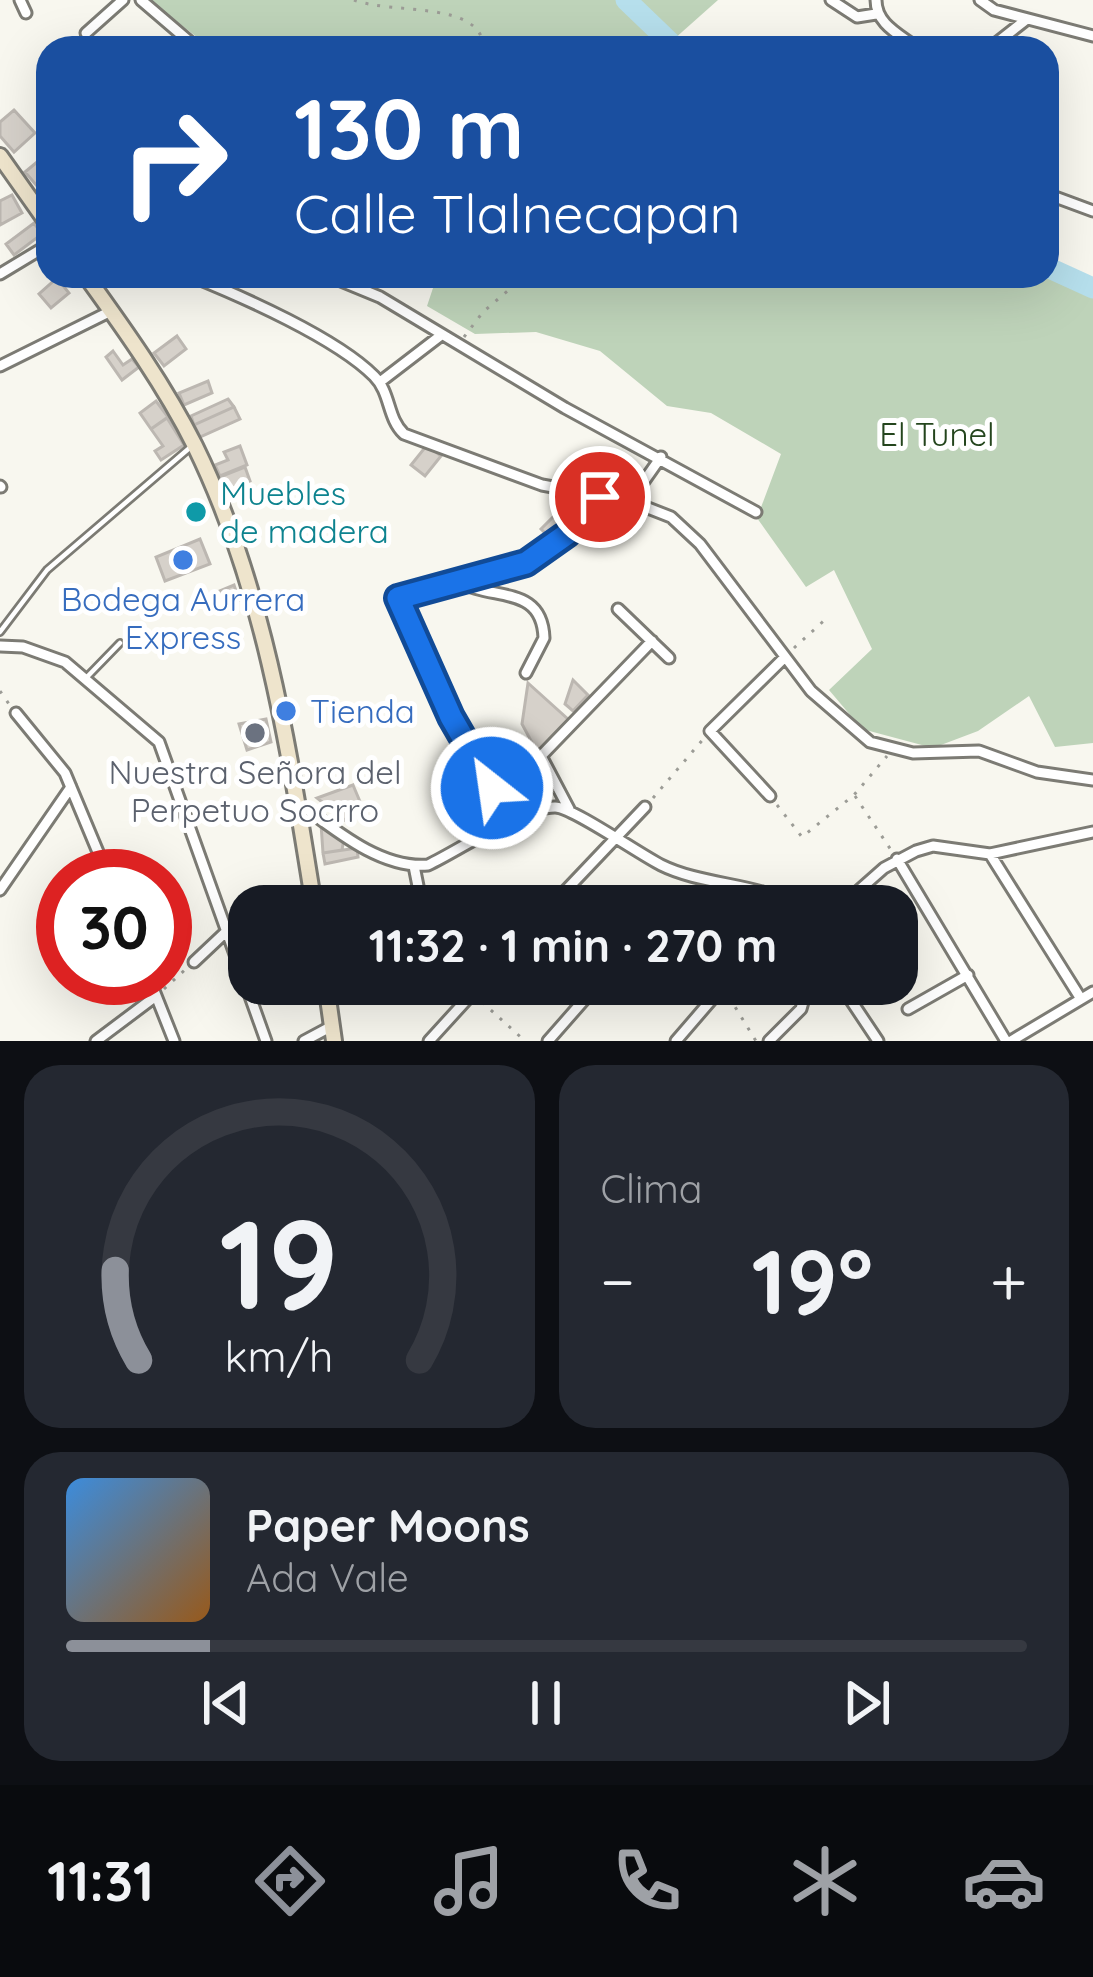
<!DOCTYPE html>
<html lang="es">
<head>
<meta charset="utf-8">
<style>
  :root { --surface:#171b24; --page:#242831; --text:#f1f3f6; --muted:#9ea1a6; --line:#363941; --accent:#8c9099 }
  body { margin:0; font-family:Quicksand,sans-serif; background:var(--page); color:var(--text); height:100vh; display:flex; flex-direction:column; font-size:45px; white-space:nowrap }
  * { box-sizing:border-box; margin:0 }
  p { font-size:39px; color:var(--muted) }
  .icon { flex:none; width:66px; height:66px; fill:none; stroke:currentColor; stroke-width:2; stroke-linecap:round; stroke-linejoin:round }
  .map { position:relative; height:1041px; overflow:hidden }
  .side { display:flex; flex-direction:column; gap:24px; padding:24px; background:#0d0f14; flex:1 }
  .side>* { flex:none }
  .top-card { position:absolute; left:36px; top:36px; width:1023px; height:252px; border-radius:36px; box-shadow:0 12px 48px #0002; background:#1a4fa0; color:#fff; overflow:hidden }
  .speed { position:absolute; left:36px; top:849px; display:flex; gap:24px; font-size:60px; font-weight:700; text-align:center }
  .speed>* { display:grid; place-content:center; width:156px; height:156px; border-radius:50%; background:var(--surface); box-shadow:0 12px 48px #0002; line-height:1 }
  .speed .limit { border:18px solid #d22; background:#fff; color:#111 }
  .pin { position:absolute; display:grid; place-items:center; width:102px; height:102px; color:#fff; margin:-51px; border:6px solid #fff; border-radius:50%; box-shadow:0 3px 12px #0007 }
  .me { position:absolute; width:132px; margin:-66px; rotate:330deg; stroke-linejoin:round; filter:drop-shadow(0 0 9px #0008) }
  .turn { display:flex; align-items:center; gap:42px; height:252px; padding:0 60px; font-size:54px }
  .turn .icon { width:156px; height:156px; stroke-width:2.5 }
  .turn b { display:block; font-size:84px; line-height:102px }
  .big { font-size:90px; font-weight:800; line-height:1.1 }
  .side .tile { flex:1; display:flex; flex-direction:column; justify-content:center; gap:18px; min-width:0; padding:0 42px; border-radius:36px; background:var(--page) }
  .side .dial { align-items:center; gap:0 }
  .dial svg { height:312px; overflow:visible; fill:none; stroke:var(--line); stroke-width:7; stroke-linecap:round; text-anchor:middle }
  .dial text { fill:var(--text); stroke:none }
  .song { display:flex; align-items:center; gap:36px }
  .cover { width:144px; height:144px; border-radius:18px; background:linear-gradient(135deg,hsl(210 70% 55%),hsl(30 70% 35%)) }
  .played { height:12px; border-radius:6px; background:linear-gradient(90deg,var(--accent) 15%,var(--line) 15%) }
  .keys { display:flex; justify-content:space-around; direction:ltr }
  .heat { display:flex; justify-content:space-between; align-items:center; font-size:66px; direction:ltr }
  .side .tiles { flex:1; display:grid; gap:24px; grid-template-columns:1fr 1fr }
  .tile:last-child { grid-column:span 2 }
  .trip { position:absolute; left:228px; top:885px; width:690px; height:120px; border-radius:36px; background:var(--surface); box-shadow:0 12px 48px #0002; font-weight:800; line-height:120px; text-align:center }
  .dock { display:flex; height:192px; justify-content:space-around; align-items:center; background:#090b0e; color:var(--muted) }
  .dock .icon { width:84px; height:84px }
  .dock .active { color:var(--accent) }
  .dock b { font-size:54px; color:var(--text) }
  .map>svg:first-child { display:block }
  .green { fill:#bed3b9 }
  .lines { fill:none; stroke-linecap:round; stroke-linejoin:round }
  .river { stroke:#b6dfec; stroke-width:21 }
  .building { fill:#d6d1ca; stroke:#bcb7b1; stroke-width:3 }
  .service-casing { stroke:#7c7b74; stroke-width:10 }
  .minor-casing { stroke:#7c7b74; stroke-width:15 }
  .secondary-casing { stroke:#7c7b74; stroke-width:20 }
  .path { stroke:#9c9c96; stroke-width:3; stroke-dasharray:3 9; stroke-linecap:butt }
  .service { stroke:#fff; stroke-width:4.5 }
  .minor { stroke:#fff; stroke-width:9 }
  .secondary { stroke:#eee4cc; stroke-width:14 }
  .route-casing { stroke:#114b97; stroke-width:30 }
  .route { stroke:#1a73e8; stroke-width:21 }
  .culture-dot { fill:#0f9aa8; stroke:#fff; stroke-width:4.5 }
  .shop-dot { fill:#3f7fe0; stroke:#fff; stroke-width:4.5 }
  .worship-dot { fill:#6b7280; stroke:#fff; stroke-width:4.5 }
  .labels { text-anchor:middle; stroke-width:10; stroke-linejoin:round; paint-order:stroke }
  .park-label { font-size:33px; fill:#24451d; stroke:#fff }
  .culture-label { font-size:33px; fill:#0d838f; stroke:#fff; text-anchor:start }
  .shop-label { font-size:33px; fill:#366cbe; stroke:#fff }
  .worship-label { font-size:33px; fill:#5b616d; stroke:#fff }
</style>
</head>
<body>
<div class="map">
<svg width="1093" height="1041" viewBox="0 0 1093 1041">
  <rect width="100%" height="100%" fill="#f8f7ef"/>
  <path class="green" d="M149,0H718L664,48H211Z
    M1047,267L1093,295V743L1055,747L1029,696L978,731L933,748L862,729L829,690L872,649L834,570L806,587L757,518L781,454L711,413L667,406L600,351L536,332L475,334L427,306L437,276H1047Z"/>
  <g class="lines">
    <path class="river" d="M626,0L676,48
      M1047,267L1093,288"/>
  </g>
  <path class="building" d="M14,110L35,133L14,152L0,136V122Z
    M48,153V190L44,194L25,172Z
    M12,195L22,213L0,225V201Z
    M34,223L42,234L14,255L6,244Z
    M57,278L69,293L51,308L39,294Z
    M177,336L186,349L164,366L154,353Z
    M113,351L123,365L132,359L139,367L122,380L106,357Z
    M208,381L212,393L184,405L179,393Z
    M228,399L234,407L194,425L191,416Z
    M156,401L168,417L151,429L140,413Z
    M234,407L240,419L200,437L194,425Z
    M167,418L184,445L161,460L155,451L163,446L151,429Z
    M427,445L441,456L425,476L411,465Z
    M240,446L247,465L220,476L215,465L228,460L224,452Z
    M245,467L250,481L227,490L222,476Z
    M566,504L576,514L551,539L541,529Z
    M200,539L210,564L165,581L156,557Z
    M234,585L239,600L219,607L217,600L195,608L193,602Z
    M573,680L588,695L573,711L565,704Z
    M528,683L569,720L537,752L522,724Z
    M266,719L271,742L247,750L239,724Z
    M353,785L364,811L346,821L317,798Z
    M321,824L344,838L342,850L323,853Z
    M357,848L358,857L325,864L323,853Z"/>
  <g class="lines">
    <defs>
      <path id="service" d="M0,632L47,570L193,445
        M87,677L120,643"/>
      <path id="minor" d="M20,0L26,13
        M141,0L197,48
        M831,0L857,17L876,14
        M876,0C876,24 899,34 917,48
        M980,0L994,10L1093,36
        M86,33L123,0
        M990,48L1027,19
        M1047,194L1093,211
        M0,274L48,245
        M191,276C243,297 336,338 374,376C391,393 387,418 404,434L542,485L630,501L671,517L700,544L811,691L870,742L913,753L979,751L1037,772L1093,780
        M329,276L380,297L565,408L756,512
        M0,366L111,311
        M380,382L440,336
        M0,486L1,487
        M630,501L661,457
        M457,580C490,602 542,583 544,638L526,673
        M618,609L669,658
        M0,646L23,647L65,662L159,742L266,1041
        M16,713L65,773L108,876
        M770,796L710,731L783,659
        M297,802C334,829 380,869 428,865C460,850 522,807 555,807C572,807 639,854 661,865C703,886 762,883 793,906
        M569,809L541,756L652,641
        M513,823L451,717L398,598L527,563L567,534L600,497
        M990,854L1081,999
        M897,859L1006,1041
        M414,866L422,906
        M0,890L71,787
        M551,906L645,807
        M841,906L884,868L916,851L933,846L990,854L1093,832
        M194,962L229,929
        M149,978L174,1041
        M840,984L878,1041
        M327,987L345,984
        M908,1009L968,975
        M96,1041L156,996
        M304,1041L332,1026
        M429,1041L481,984
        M548,1041L598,984
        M676,1041L725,984
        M769,1041L801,1009L808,984
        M1011,1041L1093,992"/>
      <path id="secondary" d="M0,156L48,224
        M86,276C125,330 165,386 195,446C265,589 289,750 314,906
        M326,984L334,1041"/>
    </defs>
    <use href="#service" class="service-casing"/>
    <use href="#minor" class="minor-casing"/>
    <use href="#secondary" class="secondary-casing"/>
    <path class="path" d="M354,0C394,15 481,0 484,48
      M91,39L101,48
      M464,337L483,312L525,276
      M794,648L828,617
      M0,691L11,707
      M855,796L893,853
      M653,798L705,737
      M777,805L802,837L854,795L887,756
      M164,989L188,967
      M729,997L756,1041
      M482,1002L525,1041"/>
    <use href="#service" class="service"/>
    <use href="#minor" class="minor"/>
    <use href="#secondary" class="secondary"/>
  </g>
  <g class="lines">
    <defs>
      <path id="route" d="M492,788L451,717L398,598L526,563L567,534L600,497"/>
    </defs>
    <use href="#route" class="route-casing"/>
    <use href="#route" class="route"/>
  </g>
  <circle class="culture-dot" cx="196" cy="512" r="12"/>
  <g class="shop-dot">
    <circle cx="183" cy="560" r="12"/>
    <circle cx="286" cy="711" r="12"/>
  </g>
  <circle class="worship-dot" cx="255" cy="733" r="12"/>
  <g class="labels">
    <g class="park-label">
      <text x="937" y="446">El Tunel</text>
    </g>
    <g class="culture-label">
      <text x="220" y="505">Muebles<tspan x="220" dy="38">de madera</tspan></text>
    </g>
    <g class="shop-label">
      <text x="183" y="611">Bodega Aurrera<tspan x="183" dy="38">Express</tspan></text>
      <text x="310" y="723" text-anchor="start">Tienda</text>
    </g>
    <g class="worship-label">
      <text x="255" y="784">Nuestra Señora del<tspan x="255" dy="38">Perpetuo Socrro</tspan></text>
    </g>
  </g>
</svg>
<div class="speed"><div class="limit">30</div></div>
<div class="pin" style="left:600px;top:497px;background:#d93025"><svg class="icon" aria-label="arrive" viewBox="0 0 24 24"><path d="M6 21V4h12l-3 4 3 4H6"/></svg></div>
<svg class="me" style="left:492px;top:788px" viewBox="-20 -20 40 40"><circle r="17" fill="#1a73e8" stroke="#fff" stroke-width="3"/><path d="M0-11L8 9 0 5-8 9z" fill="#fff"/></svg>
<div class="trip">11:32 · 1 min · 270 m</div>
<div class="top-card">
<div class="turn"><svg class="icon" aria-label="right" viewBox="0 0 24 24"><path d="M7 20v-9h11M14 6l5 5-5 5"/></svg><div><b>130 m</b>Calle Tlalnecapan</div></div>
</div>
</div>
<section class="side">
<div class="tiles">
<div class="tile dial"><svg viewBox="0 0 100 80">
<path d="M14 69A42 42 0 1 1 86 69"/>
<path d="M14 69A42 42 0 0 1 8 46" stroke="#8c9099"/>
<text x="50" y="56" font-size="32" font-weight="700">19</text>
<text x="50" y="72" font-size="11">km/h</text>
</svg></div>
<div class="tile"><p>Clima</p>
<div class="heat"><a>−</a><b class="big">19°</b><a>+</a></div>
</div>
<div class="tile">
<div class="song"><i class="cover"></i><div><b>Paper Moons</b><p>Ada Vale</p></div></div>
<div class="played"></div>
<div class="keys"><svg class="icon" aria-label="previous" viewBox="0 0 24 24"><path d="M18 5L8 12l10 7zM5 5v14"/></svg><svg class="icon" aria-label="pause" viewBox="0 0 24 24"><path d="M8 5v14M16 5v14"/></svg><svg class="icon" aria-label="next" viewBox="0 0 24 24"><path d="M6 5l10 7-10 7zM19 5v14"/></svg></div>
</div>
</div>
</section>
<nav class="dock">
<b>11:31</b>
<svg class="icon active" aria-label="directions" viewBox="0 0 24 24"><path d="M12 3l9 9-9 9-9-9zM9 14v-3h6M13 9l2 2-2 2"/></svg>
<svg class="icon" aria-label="music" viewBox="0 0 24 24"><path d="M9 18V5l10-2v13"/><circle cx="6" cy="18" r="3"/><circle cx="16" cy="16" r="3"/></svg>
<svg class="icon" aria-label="phone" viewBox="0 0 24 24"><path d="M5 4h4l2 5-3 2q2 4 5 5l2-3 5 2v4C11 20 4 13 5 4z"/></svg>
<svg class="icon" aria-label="climate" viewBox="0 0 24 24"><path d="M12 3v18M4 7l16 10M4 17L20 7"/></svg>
<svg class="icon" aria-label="car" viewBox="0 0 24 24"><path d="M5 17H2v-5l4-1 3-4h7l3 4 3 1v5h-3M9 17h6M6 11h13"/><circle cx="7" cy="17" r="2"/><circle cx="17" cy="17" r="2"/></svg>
</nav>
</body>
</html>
